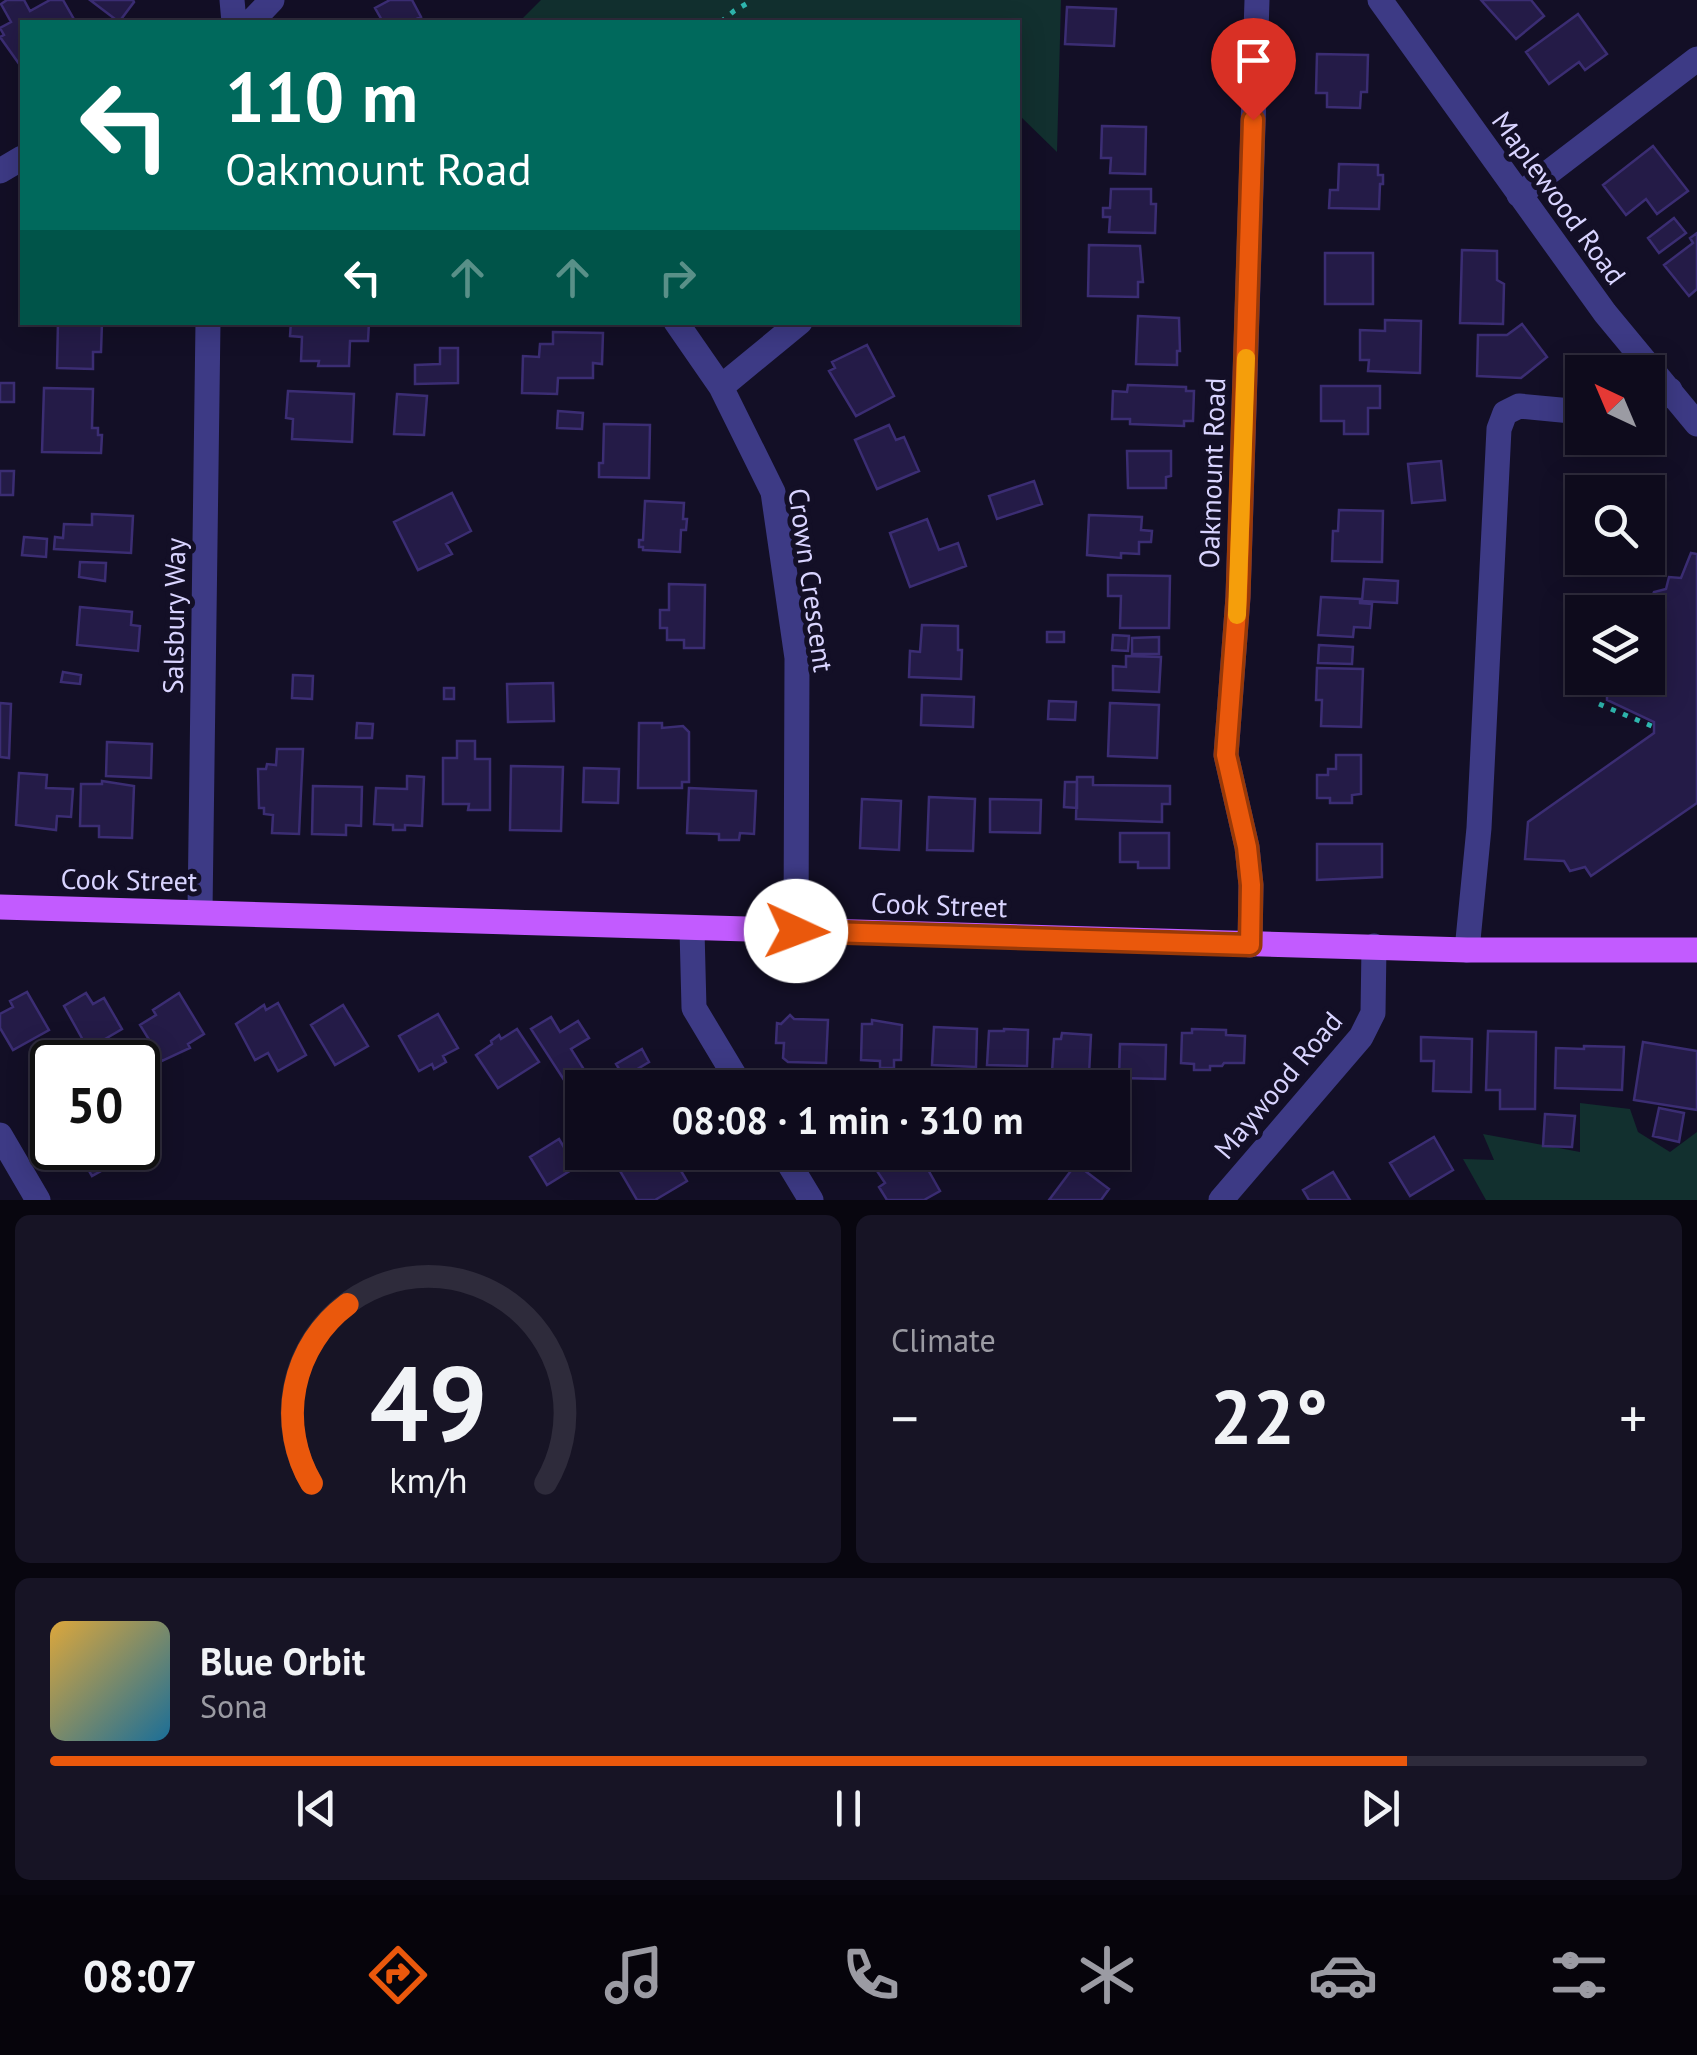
<!DOCTYPE html>
<html lang="en">
<head>
<meta charset="utf-8">
<style>
  :root { --surface:#0e0b1c; --page:#171425; --text:#f1f3f6; --muted:#9b9ba3; --line:#2e2b3b; --accent:#ea580c }
  body { margin:0; font-family:"PT Sans",sans-serif; background:var(--page); color:var(--text); height:100vh; display:flex; flex-direction:column; font-size:38px; white-space:nowrap }
  * { box-sizing:border-box; margin:0 }
  p { font-size:32px; color:var(--muted) }
  .icon { flex:none; width:55px; height:55px; fill:none; stroke:currentColor; stroke-width:2; stroke-linecap:round; stroke-linejoin:round }
  .map { position:relative; height:1200px; overflow:hidden }
  .panel { display:flex; flex-direction:column; gap:15px; padding:15px; background:#08060f; flex:1 }
  .panel>* { flex:none }
  .hud { position:absolute; left:20px; top:20px; width:1000px; height:305px; border-radius:0px; box-shadow:0 5px 25px #0003,0 0 0 2px var(--line); background:#00695c; color:#fff; overflow:hidden }
  .needle { width:65px; rotate:316deg }
  .controls { position:absolute; left:1565px; top:355px; display:grid; gap:20px }
  .controls a { display:grid; place-items:center; width:100px; height:100px; border-radius:0px; background:var(--surface); box-shadow:0 5px 25px #0003,0 0 0 2px var(--line); font-size:50px }
  .speed { position:absolute; left:30px; top:1040px; display:flex; gap:20px; font-size:50px; font-weight:700; text-align:center }
  .speed>* { display:grid; place-content:center; width:130px; height:130px; border-radius:50%; background:var(--surface); box-shadow:0 5px 25px #0003,0 0 0 2px var(--line); line-height:1 }
  .speed .limit { border:5px solid #111; border-radius:15px; background:#fff; color:#111 }
  .pin { position:absolute; display:grid; place-items:center; width:85px; height:85px; color:#fff; margin:-102px -42px; border-radius:50% 50% 50% 0; rotate:-45deg; box-shadow:0 0 10px #0007 }
  .pin .icon { rotate:45deg }
  .me { position:absolute; width:110px; margin:-55px; rotate:92deg; stroke-linejoin:round; filter:drop-shadow(0 0 8px #0008) }
  .turn { display:flex; align-items:center; gap:35px; height:210px; padding:0 40px; font-size:45px }
  .turn .icon { width:130px; height:130px; stroke-width:2.5 }
  .turn b { display:block; font-size:70px; line-height:85px }
  .lanes { display:flex; align-items:center; height:95px; padding:0 40px; background:#0003; justify-content:center; gap:50px; direction:ltr }
  .lanes .off { opacity:.35 }
  .big { font-size:75px; font-weight:700; line-height:1.1 }
  .panel .widget { flex:1; display:flex; flex-direction:column; justify-content:center; gap:15px; min-width:0; padding:0 35px; border-radius:15px; background:var(--page) }
  .panel .dial { align-items:center; gap:0 }
  .dial svg { height:260px; overflow:visible; fill:none; stroke:var(--line); stroke-width:7; stroke-linecap:round; text-anchor:middle }
  .dial text { fill:var(--text); stroke:none }
  .song { display:flex; align-items:center; gap:30px }
  .cover { width:120px; height:120px; border-radius:15px; background:linear-gradient(135deg,hsl(40 70% 55%),hsl(200 70% 35%)) }
  .played { height:10px; border-radius:5px; background:linear-gradient(90deg,var(--accent) 85%,var(--line) 85%) }
  .keys { display:flex; justify-content:space-around; direction:ltr }
  .heat { display:flex; justify-content:space-between; align-items:center; font-size:55px; direction:ltr }
  .panel .tiles { flex:1; display:grid; gap:15px; grid-template-columns:1fr 1fr }
  .widget:last-child { grid-column:span 2 }
  .trip { position:absolute; left:565px; top:1070px; width:565px; height:100px; border-radius:0px; background:var(--surface); box-shadow:0 5px 25px #0003,0 0 0 2px var(--line); font-weight:700; line-height:100px; text-align:center }
  .menu { display:flex; height:160px; justify-content:space-around; align-items:center; background:#06040b; color:var(--muted) }
  .menu .icon { width:70px; height:70px }
  .menu .on { color:var(--accent) }
  .menu b { font-size:45px; color:var(--text) }
  .map>svg:first-child { display:block }
  .green { fill:#12302f }
  .building { fill:#241b47; stroke:#3b2d73; stroke-width:2.5 }
  .lines { fill:none; stroke-linecap:round; stroke-linejoin:round }
  .path { stroke:#2fb8b0; stroke-width:5; stroke-dasharray:5 8; stroke-linecap:butt }
  .minor { stroke:#3d3a85; stroke-width:25 }
  .major { stroke:#c25bff; stroke-width:25 }
  .route-casing { stroke:#983908; stroke-width:25 }
  .route { stroke:#ea580c; stroke-width:18 }
  .slow { stroke:#f59e0b; stroke-width:18 }
  .labels { text-anchor:middle; stroke-width:10; stroke-linejoin:round; paint-order:stroke }
  .street-label { font-size:28px; fill:#d9d4ff; stroke:#130f26 }
</style>
</head>
<body>
<div class="map">
<svg width="1697" height="1200" viewBox="0 0 1697 1200">
  <rect width="100%" height="100%" fill="#130f26"/>
  <path class="green" d="M541,0H1061L1057,152L1018,114V22H519Z
    M1580,1103L1630,1109L1638,1132L1670,1152L1697,1132V1200H1486L1463,1159L1494,1160L1483,1134L1580,1152Z"/>
  <path class="building" d="M7,0H24L30,11L50,0H63L75,21L22,22V68L0,37L4,35L0,28L11,22L1,4Z
    M90,0H133L134,2L119,22Z
    M390,0H412L421,17L410,22H383L375,8Z
    M1481,0H1531L1544,16L1516,39Z
    M1067,7L1116,9L1114,46L1065,44Z
    M1578,14L1607,54L1585,70L1579,62L1549,84L1526,52Z
    M1317,54L1368,55L1367,92H1361L1360,108L1327,107V93H1316Z
    M1102,126L1146,127L1145,174L1110,173L1111,158H1101Z
    M1653,146L1688,191L1657,214L1646,199L1626,215L1603,185Z
    M1339,164L1378,165V175H1383V184H1380L1379,209L1329,208L1330,190H1338Z
    M1111,189H1151V204H1156L1155,233L1109,232L1110,217H1103V208H1110Z
    M1674,218L1686,233L1659,253L1648,238Z
    M1697,233V289L1689,296L1664,265L1693,243L1690,238Z
    M1089,245L1140,246L1143,282H1138V297L1088,296Z
    M1462,250L1497,251V280L1504,284L1503,324L1460,323Z
    M1325,253H1373V304H1325Z
    M1138,316L1179,318L1180,351H1177V365L1136,364Z
    M1385,320L1421,321L1420,373L1368,371L1369,360H1360V330L1385,331Z
    M58,322H102L101,352H93V369L57,368Z
    M291,322H369L368,341H350L349,366H318L319,361H301L302,337L290,336Z
    M1522,324L1547,357L1521,378L1477,376L1478,335H1507Z
    M553,332L603,333L602,364L593,363V378H558L557,394L522,393L523,356L539,357L540,344H553Z
    M867,345L894,396L856,416L829,371L835,368L832,362Z
    M440,348H458V383L415,384V365L440,364Z
    M0,383H14V402H0Z
    M1128,385L1186,387V391H1194L1193,421H1184V426L1130,424V419H1112L1113,391L1127,392Z
    M1321,386H1380V408H1368V434H1344V421H1321Z
    M44,388L93,389L92,428H98V435H102L101,453L42,452Z
    M288,391L354,394L352,442L292,439L293,419L286,418Z
    M397,394L427,396L424,435L394,434Z
    M558,411L583,413L582,429L557,428Z
    M604,424L650,425L649,478L599,477V463H603Z
    M889,425L896,440L904,437L919,471L877,489L855,440Z
    M1127,451H1171V476L1166,477V488H1128Z
    M1441,461L1445,500L1412,503L1408,464Z
    M0,471H14L13,495H0Z
    M1034,481L1042,504L997,519L989,496Z
    M452,493L471,531L446,544L452,554L418,570L394,522Z
    M645,501L684,503L683,519H687L686,530H681L680,552L643,550V547H639V540H643Z
    M1339,510L1383,511L1382,562L1332,561L1333,531H1338Z
    M92,514L133,516L131,553L54,549L55,537L63,538L64,524L92,525Z
    M1089,515L1142,517L1141,530L1152,531L1151,542H1139V554L1121,553V558L1087,555Z
    M927,519L939,550L958,543L966,566L910,587L890,533Z
    M24,537L47,539L46,557L22,555Z
    M1691,553L1697,554V803L1591,876L1585,867L1570,871L1564,861L1525,859L1528,822L1654,733V722L1607,700V694L1617,691L1616,678H1648L1651,599L1654,592L1666,589L1669,577L1681,578Z
    M80,562L106,563L105,581L79,577Z
    M1108,575L1170,576L1169,628H1120L1121,596H1108Z
    M1364,579L1398,581L1397,603L1362,601Z
    M669,584L705,585L704,648H684V640H667V628H660V610H669Z
    M1321,597L1360,599V603L1372,604L1370,628L1354,627L1353,637L1318,635Z
    M80,607L132,612L131,625L140,626L138,651L77,645Z
    M922,625L958,626V650H962L961,679L909,677L910,651L920,652Z
    M1047,632H1064V642H1047Z
    M1113,635L1129,636L1128,651L1112,650Z
    M1159,637V654H1132V638Z
    M1319,645L1353,647L1352,664L1318,663Z
    M1126,656L1161,657L1159,692L1113,690V666L1126,667Z
    M1317,668L1363,669L1361,727L1321,726L1322,700H1316Z
    M63,672L81,675L80,684L61,682Z
    M293,675L313,676L312,699L292,698Z
    M553,683L554,721L508,722L507,684Z
    M444,688H454V699H444Z
    M922,695L974,697L973,727L921,725Z
    M1049,701L1076,702L1075,720L1048,719Z
    M0,703L11,704L9,758L0,757Z
    M1110,703L1159,705L1157,758L1108,756Z
    M357,723L373,724L372,738H356Z
    M639,723H662V728L683,726L689,732V782H682V788H638Z
    M457,741H475V759H490V810H468L469,804H443V758H457Z
    M107,742L152,744L151,778L106,776Z
    M277,749H303L299,834L272,833L273,815L264,814V808H259L258,769H266L267,764L276,765Z
    M1336,755H1361V794L1352,795V803H1330V798H1317V775H1328V769H1336Z
    M511,766L563,767L561,831L510,830Z
    M584,768L619,769L618,803L583,802Z
    M19,773L47,775L46,788L73,789L71,817L57,816L56,830L16,825Z
    M407,776L424,777L422,826L405,825V830H393V825L374,824L376,788L407,789Z
    M1077,777H1093V785L1170,786V804H1162V822L1076,819Z
    M102,781L134,786L132,838L99,837V826H80L81,784H102Z
    M1065,782H1077V808L1064,807Z
    M313,786L362,787L361,826L346,825V835L312,834Z
    M689,788L756,791L754,834L740,833L739,840H719V834L687,833Z
    M929,797L975,799L973,851L927,850Z
    M862,799L901,801L899,850L860,848Z
    M990,799L1041,800L1040,833L990,832Z
    M1120,833H1169V868H1138V862H1120Z
    M1317,844H1382V877L1317,880Z
    M27,992L49,1030L13,1050L0,1028V1014L13,1007L10,1001Z
    M86,993L93,1004L104,998L122,1029L88,1049L64,1006Z
    M179,993L204,1034L188,1044L190,1048L162,1061L140,1025L156,1015L153,1010Z
    M278,1003L306,1055L278,1071L268,1053L255,1060L236,1024L264,1005L266,1010Z
    M343,1005L368,1046L335,1065L311,1025Z
    M438,1014L458,1048L443,1056L446,1062L434,1069L432,1064L419,1071L399,1036Z
    M790,1015L794,1019L828,1020L826,1063L788,1062L783,1058L784,1043H776L777,1023L781,1024Z
    M551,1017L560,1032L578,1021L589,1038L571,1049L585,1071L566,1083L531,1029Z
    M872,1020L902,1025L901,1060H894V1068H880V1061L861,1060L862,1024H872Z
    M934,1027L977,1029L976,1067L932,1065Z
    M517,1029L539,1062L498,1088L476,1055L492,1044L491,1041L499,1035L501,1039Z
    M1004,1029L1028,1030L1027,1066L987,1065L989,1031H1004Z
    M1192,1029L1226,1030V1035L1245,1036L1244,1063H1224L1222,1066H1210V1070H1194V1064L1181,1063L1182,1033H1192Z
    M1488,1031L1536,1032L1535,1109H1500V1090H1486Z
    M1062,1033L1091,1035L1089,1074L1052,1072L1054,1039H1061Z
    M1421,1037L1472,1039L1471,1092L1433,1091L1434,1061H1421Z
    M1643,1042L1697,1051V1110L1634,1100Z
    M1120,1044L1166,1045L1165,1079L1119,1078Z
    M1584,1046L1624,1047L1622,1090L1555,1088L1556,1048L1584,1049Z
    M642,1049L649,1062L624,1077L616,1064Z
    M889,1079L911,1080V1088H889Z
    M1659,1108L1684,1113L1679,1142L1653,1136Z
    M1545,1114L1575,1116L1572,1147L1543,1146Z
    M1434,1137L1453,1170L1410,1196L1390,1163Z
    M559,1139L576,1167L547,1185L530,1157Z
    M76,1148H120L126,1157L92,1176Z
    M609,1152H650L620,1171Z
    M650,1152H670L687,1181L655,1200H637L620,1171Z
    M908,1152H918L940,1191L924,1200H887L879,1187L885,1183L877,1171Z
    M1076,1164L1109,1189L1101,1200H1049Z
    M1333,1172L1350,1200H1309L1303,1190Z"/>
  <g class="lines">
    <path class="path" d="M721,22L734,11L753,0
      M1599,704L1654,727"/>
    <path class="minor" d="M232,0L234,22
      M1380,0L1605,313L1697,424
      M251,22L272,0
      M0,171L22,158
      M1519,195L1697,59
      M676,322L721,387L773,492L797,658L796,931
      M721,387L800,322
      M1648,407L1670,390
      M200,911L208,322
      M692,930L694,1008L742,1088
      M1250,945L1251,885L1247,847L1226,755L1238,597L1257,0
      M1467,950L1479,828L1499,429L1505,413L1519,406L1582,412
      M0,1135L38,1200
      M782,1152L811,1200
      M1221,1200L1361,1037L1373,1013L1374,946"/>
    <path class="major" d="M0,907L1467,950H1697"/>
  </g>
  <g class="lines">
    <defs>
      <path id="route" d="M796,931L1250,945L1251,885L1247,847L1226,755L1238,597L1253,120"/>
    </defs>
    <use href="#route" class="route-casing"/>
    <use href="#route" class="route"/>
    <path class="slow" d="M1237,615L1246,358"/>
  </g>
  <g class="labels">
    <g class="street-label">
      <text transform="translate(1559 198) rotate(54)" y="10">Maplewood Road</text>
      <text transform="translate(1212 473) rotate(-88)" y="10">Oakmount Road</text>
      <text transform="translate(811 580) rotate(82)" y="10">Crown Crescent</text>
      <text transform="translate(174 616) rotate(-89)" y="10">Salsbury Way</text>
      <text transform="translate(129 880) rotate(1)" y="10">Cook Street</text>
      <text transform="translate(939 905) rotate(2)" y="10">Cook Street</text>
      <text transform="translate(1278 1085) rotate(-50)" y="10">Maywood Road</text>
    </g>
  </g>
</svg>
<div class="controls">
<a><svg class="needle" viewBox="-14 -14 28 28"><path d="M0-13l5 13h-10z" fill="#e53935"/><path d="M0 13l5-13h-10z" fill="#9b9ba3"/></svg></a>
<a><svg class="icon" aria-label="search" viewBox="0 0 24 24"><circle cx="10" cy="10" r="6"/><path d="M15 15l6 6"/></svg></a>
<a><svg class="icon" aria-label="layers" viewBox="0 0 24 24"><path d="M12 4l9 5-9 5-9-5zM3 14l9 5 9-5"/></svg></a>
</div>
<div class="speed"><div class="limit">50</div></div>
<div class="pin" style="left:1253px;top:120px;background:#d93025"><svg class="icon" aria-label="arrive" viewBox="0 0 24 24"><path d="M6 21V4h12l-3 4 3 4H6"/></svg></div>
<svg class="me" style="left:796px;top:931px" viewBox="-20 -20 40 40"><circle r="19" fill="#fff"/><path d="M0-13L10 11 0 6-10 11z" fill="#ea580c"/></svg>
<div class="trip">08:08 · 1 min · 310 m</div>
<div class="hud">
<div class="turn"><svg class="icon" aria-label="left" viewBox="0 0 24 24"><path d="M17 20v-9H6M10 6l-5 5 5 5"/></svg><div><b>110 m</b>Oakmount Road</div></div>
<div class="lanes"><svg class="icon" aria-label="left" viewBox="0 0 24 24"><path d="M17 20v-9H6M10 6l-5 5 5 5"/></svg><svg class="icon off" aria-label="ahead" viewBox="0 0 24 24"><path d="M12 20V5M6 11l6-6 6 6"/></svg><svg class="icon off" aria-label="ahead" viewBox="0 0 24 24"><path d="M12 20V5M6 11l6-6 6 6"/></svg><svg class="icon off" aria-label="right" viewBox="0 0 24 24"><path d="M7 20v-9h11M14 6l5 5-5 5"/></svg></div>
</div>
</div>
<section class="panel">
<div class="tiles">
<div class="widget dial"><svg viewBox="0 0 100 80">
<path d="M14 69A42 42 0 1 1 86 69"/>
<path d="M14 69A42 42 0 0 1 25 14" stroke="#ea580c"/>
<text x="50" y="56" font-size="32" font-weight="700">49</text>
<text x="50" y="72" font-size="11">km/h</text>
</svg></div>
<div class="widget"><p>Climate</p>
<div class="heat"><a>−</a><b class="big">22°</b><a>+</a></div>
</div>
<div class="widget">
<div class="song"><i class="cover"></i><div><b>Blue Orbit</b><p>Sona</p></div></div>
<div class="played"></div>
<div class="keys"><svg class="icon" aria-label="previous" viewBox="0 0 24 24"><path d="M18 5L8 12l10 7zM5 5v14"/></svg><svg class="icon" aria-label="pause" viewBox="0 0 24 24"><path d="M8 5v14M16 5v14"/></svg><svg class="icon" aria-label="next" viewBox="0 0 24 24"><path d="M6 5l10 7-10 7zM19 5v14"/></svg></div>
</div>
</div>
</section>
<nav class="menu">
<b>08:07</b>
<svg class="icon on" aria-label="directions" viewBox="0 0 24 24"><path d="M12 3l9 9-9 9-9-9zM9 14v-3h6M13 9l2 2-2 2"/></svg>
<svg class="icon" aria-label="music" viewBox="0 0 24 24"><path d="M9 18V5l10-2v13"/><circle cx="6" cy="18" r="3"/><circle cx="16" cy="16" r="3"/></svg>
<svg class="icon" aria-label="phone" viewBox="0 0 24 24"><path d="M5 4h4l2 5-3 2q2 4 5 5l2-3 5 2v4C11 20 4 13 5 4z"/></svg>
<svg class="icon" aria-label="climate" viewBox="0 0 24 24"><path d="M12 3v18M4 7l16 10M4 17L20 7"/></svg>
<svg class="icon" aria-label="car" viewBox="0 0 24 24"><path d="M5 17H2v-5l4-1 3-4h7l3 4 3 1v5h-3M9 17h6M6 11h13"/><circle cx="7" cy="17" r="2"/><circle cx="17" cy="17" r="2"/></svg>
<svg class="icon" aria-label="filters" viewBox="0 0 24 24"><path d="M4 7h16M4 17h16"/><circle cx="9" cy="7" r="2"/><circle cx="15" cy="17" r="2"/></svg>
</nav>
</body>
</html>
